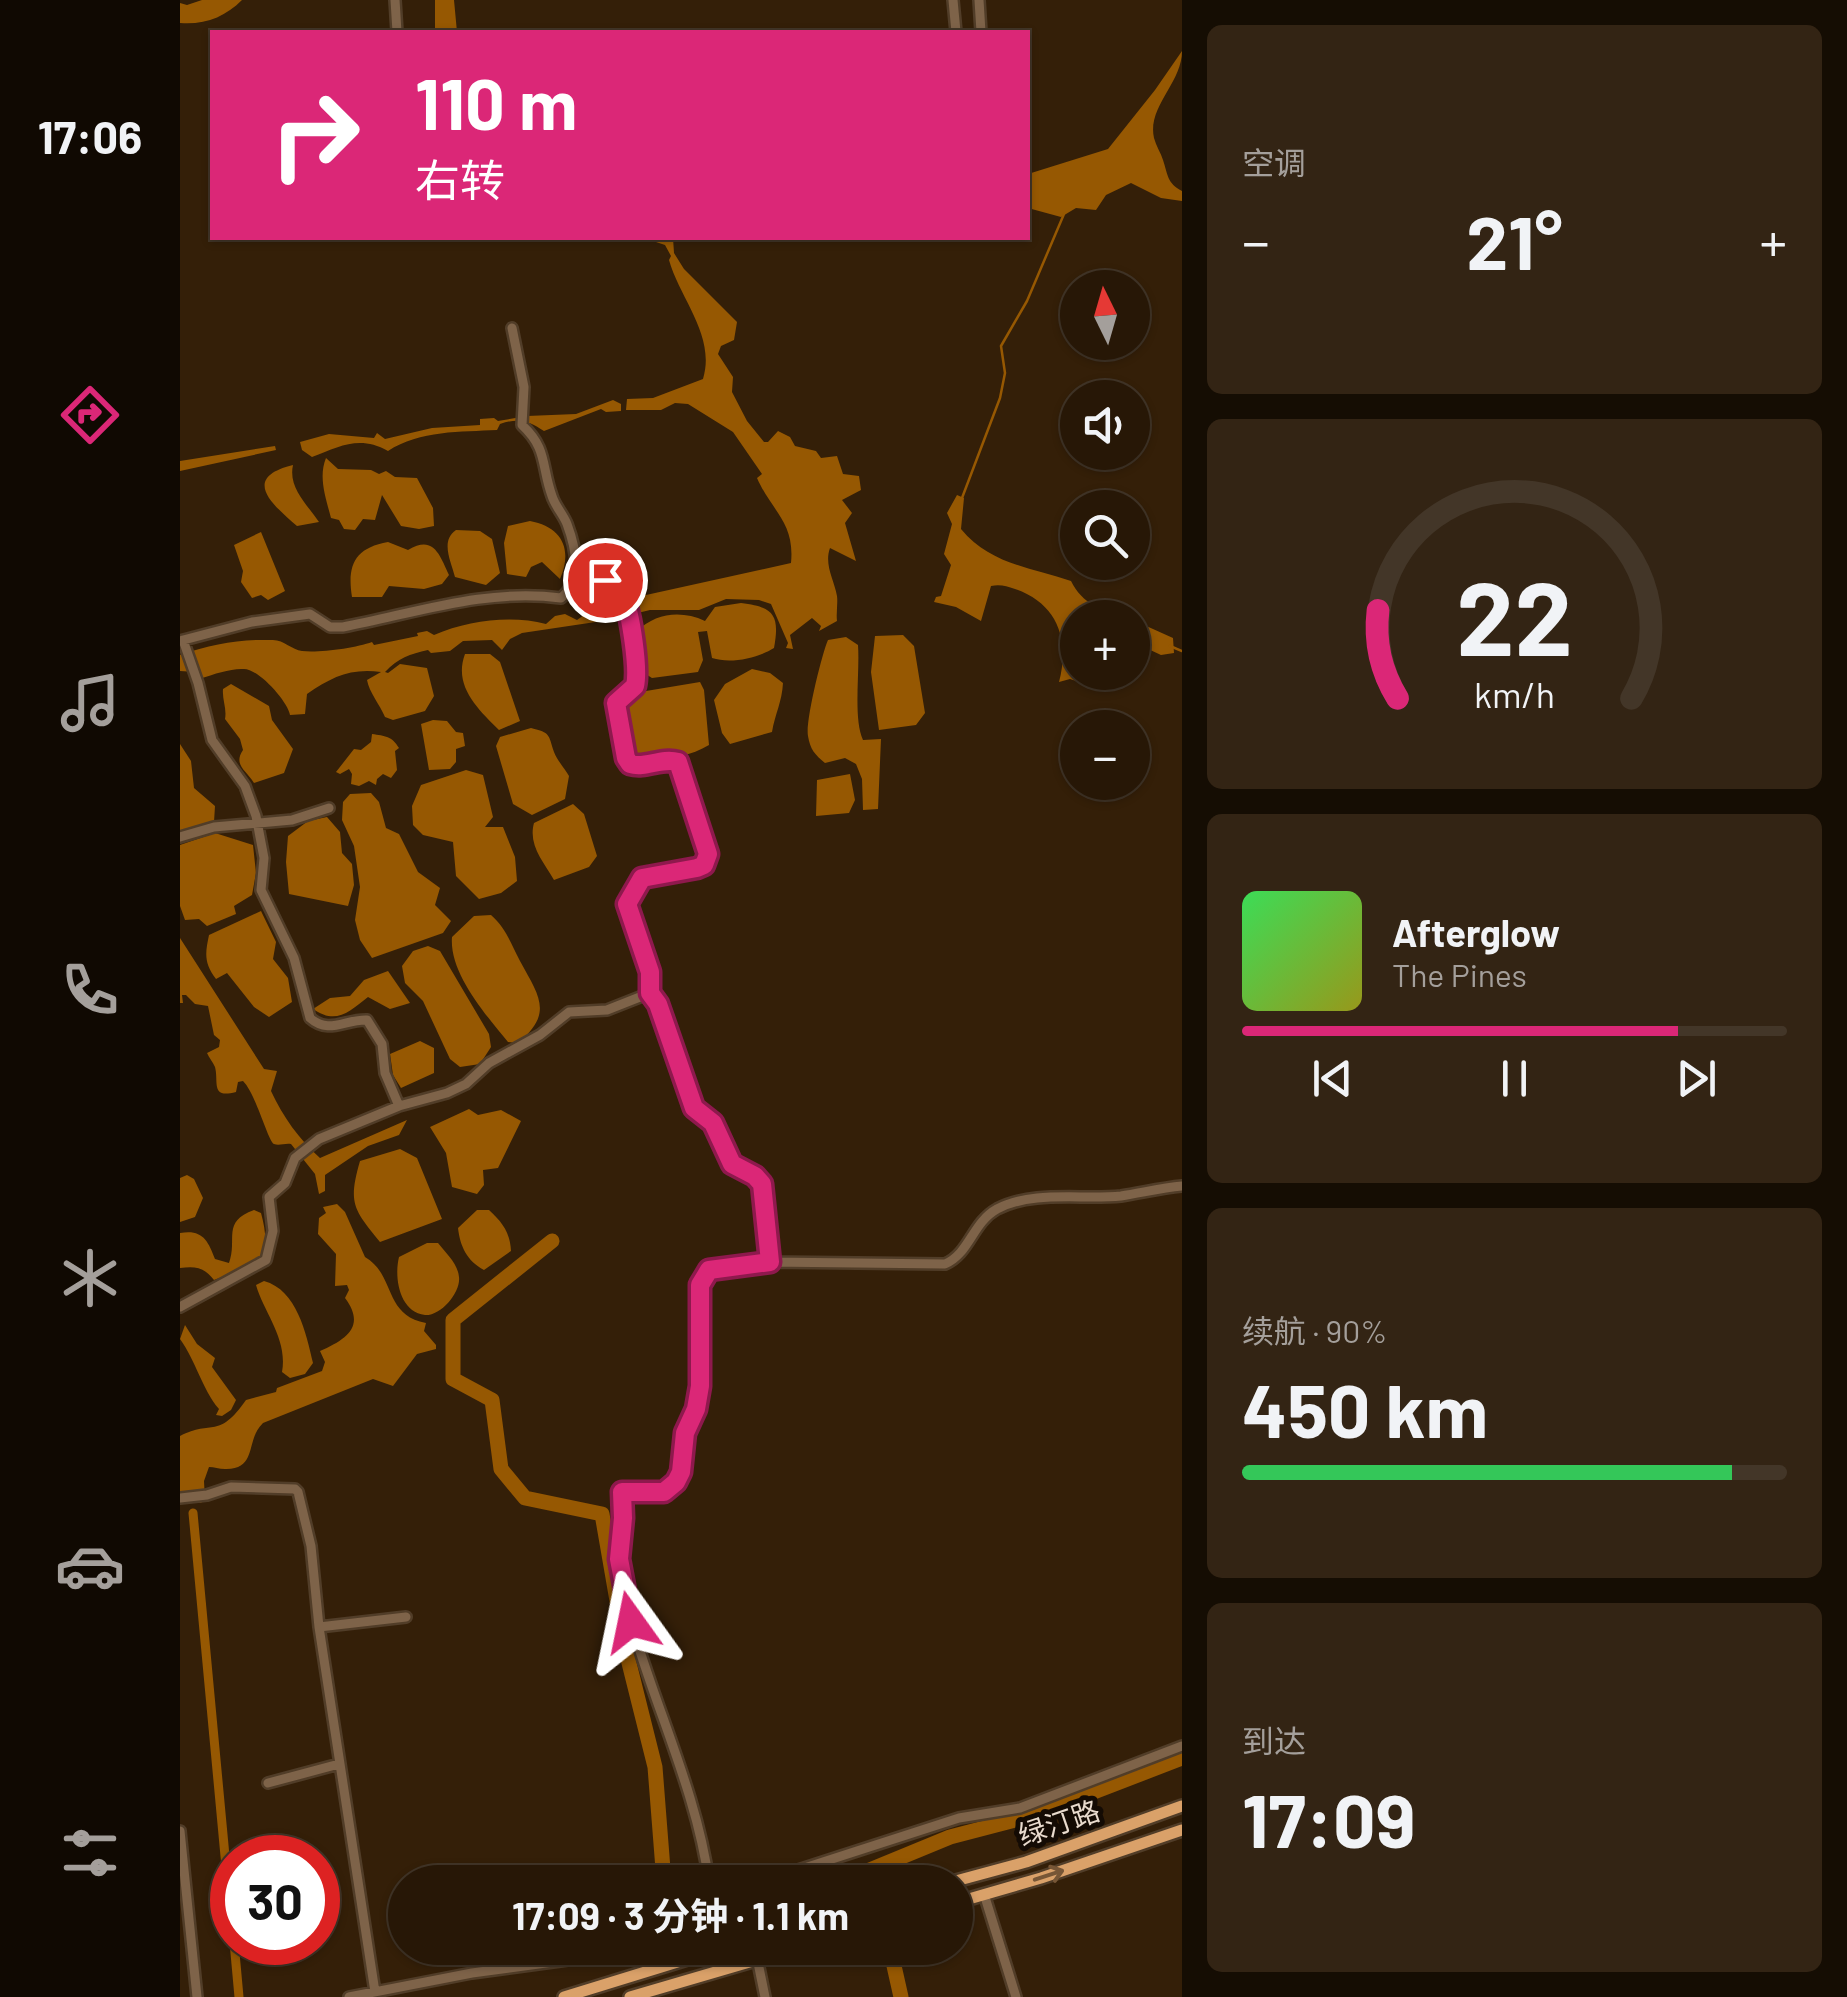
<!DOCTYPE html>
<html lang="zh">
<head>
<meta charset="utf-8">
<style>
  :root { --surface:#271706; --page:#332414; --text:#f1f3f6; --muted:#a49f9b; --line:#433628; --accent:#db2777 }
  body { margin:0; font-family:Barlow,"Noto Sans SC",sans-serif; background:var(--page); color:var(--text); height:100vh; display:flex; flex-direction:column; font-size:38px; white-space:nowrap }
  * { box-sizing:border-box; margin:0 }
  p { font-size:32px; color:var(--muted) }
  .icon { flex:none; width:55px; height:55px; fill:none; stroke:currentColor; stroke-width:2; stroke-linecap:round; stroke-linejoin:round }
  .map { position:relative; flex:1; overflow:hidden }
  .drawer { display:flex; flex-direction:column; gap:25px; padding:25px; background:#150d03; width:665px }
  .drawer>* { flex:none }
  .top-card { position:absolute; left:30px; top:30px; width:820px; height:210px; border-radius:0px; box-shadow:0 2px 8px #0004,0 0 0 2px var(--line); background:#db2777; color:#fff; overflow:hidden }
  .needle { width:65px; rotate:355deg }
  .controls { position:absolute; left:880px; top:270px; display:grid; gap:20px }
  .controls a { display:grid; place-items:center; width:90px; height:90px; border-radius:50%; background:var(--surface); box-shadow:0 2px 8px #0004,0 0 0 2px var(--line); font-size:50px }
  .speed { position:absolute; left:30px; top:1835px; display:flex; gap:20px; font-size:50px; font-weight:700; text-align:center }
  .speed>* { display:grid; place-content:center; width:130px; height:130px; border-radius:50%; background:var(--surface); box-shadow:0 2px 8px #0004,0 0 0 2px var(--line); line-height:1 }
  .speed .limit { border:15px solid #d22; background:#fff; color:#111 }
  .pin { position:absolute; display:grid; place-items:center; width:85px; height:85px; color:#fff; margin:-42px; border:5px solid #fff; border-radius:50%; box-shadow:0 2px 10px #0007 }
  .me { position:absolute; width:110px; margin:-55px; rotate:348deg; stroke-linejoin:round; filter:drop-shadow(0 0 8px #0008) }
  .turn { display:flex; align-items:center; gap:35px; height:210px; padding:0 40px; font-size:45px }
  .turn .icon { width:130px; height:130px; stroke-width:2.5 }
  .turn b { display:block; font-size:70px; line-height:85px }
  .big { font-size:75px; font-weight:700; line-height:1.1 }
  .drawer .card { flex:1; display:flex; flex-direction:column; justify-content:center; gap:15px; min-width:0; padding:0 35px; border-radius:15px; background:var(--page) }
  .drawer .dial { align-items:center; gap:0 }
  .dial svg { height:260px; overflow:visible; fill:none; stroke:var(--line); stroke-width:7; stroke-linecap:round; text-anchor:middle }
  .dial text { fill:var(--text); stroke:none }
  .song { display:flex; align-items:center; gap:30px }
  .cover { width:120px; height:120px; border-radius:15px; background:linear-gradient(135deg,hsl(130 70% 55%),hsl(60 70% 35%)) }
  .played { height:10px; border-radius:5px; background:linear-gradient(90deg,var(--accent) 80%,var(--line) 80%) }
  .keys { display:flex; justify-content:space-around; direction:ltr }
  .heat { display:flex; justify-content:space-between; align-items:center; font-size:55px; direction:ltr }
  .charge { height:15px; border-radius:8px; background:linear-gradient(90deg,#34c759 90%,var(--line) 0) }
  .trip { position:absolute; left:208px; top:1865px; width:585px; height:100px; border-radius:50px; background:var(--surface); box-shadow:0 2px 8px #0004,0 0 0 2px var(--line); font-weight:700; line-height:100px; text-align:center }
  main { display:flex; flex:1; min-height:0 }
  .tabs { display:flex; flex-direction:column; width:180px; justify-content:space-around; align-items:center; background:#100902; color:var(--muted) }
  .tabs .icon { width:70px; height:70px }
  .tabs .active { color:var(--accent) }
  .tabs b { font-size:45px; color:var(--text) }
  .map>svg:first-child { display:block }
  .water { fill:#965802 }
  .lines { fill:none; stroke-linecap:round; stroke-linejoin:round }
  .stream { stroke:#965802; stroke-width:2.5 }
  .canal { stroke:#965802; stroke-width:9 }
  .river { stroke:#965802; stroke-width:15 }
  .minor-casing { stroke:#513d28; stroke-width:14 }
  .major-casing { stroke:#513d28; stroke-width:16 }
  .minor { stroke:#7e6349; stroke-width:9 }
  .major { stroke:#daa169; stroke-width:11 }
  .oneway { stroke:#775636 }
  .route-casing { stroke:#8e194d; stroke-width:25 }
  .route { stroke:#db2777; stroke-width:18 }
  .labels { text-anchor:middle; stroke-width:10; stroke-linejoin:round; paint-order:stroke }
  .street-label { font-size:28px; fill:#e9dbce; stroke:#140b04 }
</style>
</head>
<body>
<main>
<nav class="tabs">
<b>17:06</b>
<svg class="icon active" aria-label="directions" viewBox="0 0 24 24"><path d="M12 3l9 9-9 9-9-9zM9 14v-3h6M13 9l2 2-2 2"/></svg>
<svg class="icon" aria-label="music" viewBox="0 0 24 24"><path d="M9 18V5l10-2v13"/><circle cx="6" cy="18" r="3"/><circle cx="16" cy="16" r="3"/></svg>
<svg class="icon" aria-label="phone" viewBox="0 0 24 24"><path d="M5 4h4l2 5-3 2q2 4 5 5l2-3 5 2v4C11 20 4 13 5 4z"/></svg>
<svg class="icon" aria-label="climate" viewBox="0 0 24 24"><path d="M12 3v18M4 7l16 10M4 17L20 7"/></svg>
<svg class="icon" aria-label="car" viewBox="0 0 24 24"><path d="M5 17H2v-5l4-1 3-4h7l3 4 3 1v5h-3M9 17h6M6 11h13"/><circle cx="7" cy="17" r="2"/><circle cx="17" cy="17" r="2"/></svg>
<svg class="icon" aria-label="filters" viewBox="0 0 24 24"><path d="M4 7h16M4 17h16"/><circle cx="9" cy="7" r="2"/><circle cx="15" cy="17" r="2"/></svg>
</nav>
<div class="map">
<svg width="1002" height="1997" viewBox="0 0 1002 1997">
  <rect width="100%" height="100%" fill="#341f08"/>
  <path class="water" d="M22,0H62C45,17 25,25 0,23V3L7,5Z
    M255,0H274L277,32H255Z
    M1002,51C1002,83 967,107 974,138C976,146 981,153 983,160C988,175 987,183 1002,191V201L981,198L951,183L926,195L916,210L896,208L881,217L848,208V174L928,149L975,90Z
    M474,238H493L494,253L504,269L557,322L554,340L541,346L538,354L553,377L552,392L567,421L584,442H588L598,431L610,437L615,446L636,451L641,458L657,456L663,474L679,476L681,490L662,500L672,513L665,523L676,561L650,548C644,565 654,579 657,596C658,604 656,613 657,621L639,631L641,626L632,618L610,635L613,649L606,648L608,643L591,604L579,600L546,599L519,610H470L429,620L342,633L330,639L322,650L312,640L283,641L270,651L251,653L248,650C230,654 218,658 205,672L208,673L220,664L247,668L254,696L245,711L213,720L205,717C200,705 189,692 187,680L201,672C170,668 152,677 127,694L125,714L110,715C108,702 79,669 64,669C52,668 34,674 22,678L16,672L0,671V655C32,644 60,639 93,640C104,640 112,650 122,651C139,653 176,648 192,642L194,645L238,636L237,633L247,631L254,635C289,620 332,615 366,624L375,616L385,614L397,620L404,615L407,608L611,563C615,522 592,512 577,478L582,474L553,432L508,404L495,403L481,410H446L447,399L473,398L523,379C536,336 500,299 489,260L491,256L485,245L476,242Z
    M433,400L441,404V411L426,412L421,409L364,431C348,420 338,418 320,424L317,430C281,432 240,430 208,451C180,435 160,446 132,457L122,450L120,442L149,434L194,438L197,433L205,439L252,428L300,425V419L314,418L318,421L347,416L396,414Z
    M95,446L96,450L0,471V461Z
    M146,458L158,469L191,470L199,474L206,471L215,477L237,478L253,508L254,526L239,529L221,526L202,495L195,520L183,519L175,530L164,529L159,520L151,518C146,499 138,477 146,458Z
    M113,465C108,488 127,504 139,522L117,526C93,505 60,478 113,465Z
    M777,495L784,498L781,529C810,564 849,567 891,581C902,604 922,610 945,617L898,618L899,682L890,679L879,682C890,640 878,604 835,589C826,586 820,584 811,586L801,621L776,607L754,602L756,597L761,596L771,565L764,554L772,524L767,513Z
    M350,521C382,527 393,549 380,579L362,562L351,567L346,577L327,574L324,543L328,526Z
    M276,530L300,531L312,539L320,573L306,585L275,577C271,561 260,541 276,530Z
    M81,532L105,591L88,600L81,595L72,598L61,582L63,571L54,545Z
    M208,542L228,550C253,535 259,553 269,575L262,584L244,589L209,586L202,597H172C167,566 174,548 208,542Z
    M561,603C594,607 600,615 594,648C578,658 551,664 532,658L527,631L518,632L523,660L518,672L472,678L464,673L457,631C476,613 501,610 525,621L535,607Z
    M953,620L993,638L994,653L981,655L953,642Z
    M723,635L734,646L745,713L736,725L699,730L691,672L695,636Z
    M666,637L678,645C680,673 673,718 683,740L701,739L698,809L683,810L682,779L676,764L665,758L645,763C635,755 630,749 628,736C625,723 642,653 648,640Z
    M285,654H310L320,662L340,721L319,730C298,709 273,686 285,654Z
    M572,669L590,673L603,683C602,702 595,714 592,732L550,744L542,733L534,700L545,684Z
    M520,682L524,690L529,745C509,757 478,763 454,760L444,709L466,691Z
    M51,684L89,706L92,720L113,749L104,773L74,783C66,770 53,765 63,750L60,739L45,719C47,708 42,700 43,689Z
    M253,720L267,721L276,732L283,733L285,746L276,749V762L270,769L249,770L241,724Z
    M351,728C371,733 368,734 374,752C377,760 385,769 389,776L385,799L352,815L333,804L316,746L320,737Z
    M192,734C205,736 212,736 219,748L215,751L217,770L211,778L203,774L197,779L196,785L189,781L179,786L171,784L172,774L169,769L160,774L156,772L174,749L181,750L191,742Z
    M0,744L11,761L14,788L35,806L34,822L0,834Z
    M286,770L303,775L313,817L305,827H323L335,857L337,881L321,893L299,899L276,876L273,842L243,835L233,825L232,806L241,785Z
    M670,774L675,800L669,813L636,816L637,780Z
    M191,793L199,802L206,828L219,834L238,872L260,888L255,905L271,921L263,933L192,958L180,940L175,920L180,887L174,846L162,820L163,802L170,794Z
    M393,804L404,814L417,856L409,867L374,880C363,861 348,845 354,823Z
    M147,817L160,832L162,853L172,864L174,885L168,906L109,894L106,862L108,836L128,821Z
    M35,833L73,845L76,873L72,895L54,906L56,914L27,926L19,919L5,920L0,906V845Z
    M81,911L96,942L93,959L108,978L112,1002L89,1017L74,1007L47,973L36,979C24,963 25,954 29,935Z
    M311,915C326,928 331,944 340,961C359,996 374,1013 338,1043L328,1042C306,1015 269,973 272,937L294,916Z
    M0,938L84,1069L97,1071L91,1091C103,1117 119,1139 140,1158L227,1120L219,1135L188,1146L145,1175V1191L139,1194L135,1174L111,1144C105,1143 99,1146 94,1144C88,1141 76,1094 63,1081L58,1082L56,1092C30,1099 39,1082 35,1067C33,1062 29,1058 27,1053L39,1047L40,1040L34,1035L28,1006L15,1004L6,995H2L3,1003H0Z
    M248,946L260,951L309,1034L311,1047L300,1064L280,1067L270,1059L243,1001L225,983L222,966L233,951Z
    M208,971L230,1003L210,1009L188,997C169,1012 156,1025 133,1009L150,998L170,996L184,980Z
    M240,1041L254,1048V1073L221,1088L213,1075L210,1054Z
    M289,1109L298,1115L321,1110L341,1121L318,1168L303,1170L304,1185L297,1194L272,1187L266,1153L250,1127Z
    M220,1149L237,1158L262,1219L200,1242C173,1209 168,1203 180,1161Z
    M7,1175L14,1179L23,1198L15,1217L0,1222V1178Z
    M157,1204L165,1212L185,1257C216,1275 203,1315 246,1323L244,1331L256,1345V1349L237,1354L213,1386L193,1379L83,1423C65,1440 78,1470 45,1469C39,1469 34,1467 29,1467L24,1481L25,1501L20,1503L10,1496L0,1494V1436C33,1419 38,1440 66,1400L96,1392L97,1388L142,1371L145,1362L140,1351C167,1339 186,1326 165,1298L169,1290L167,1285L155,1286L156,1254L138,1234L139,1218L146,1213L143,1207Z
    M74,1210L81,1213C86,1231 87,1244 82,1262L34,1280C24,1267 15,1266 0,1268V1233C22,1229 28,1240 35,1259L49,1263C58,1239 41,1222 74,1210Z
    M297,1210H309C322,1222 330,1232 331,1251L304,1270C287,1261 280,1246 278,1228Z
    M247,1243H258C266,1253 278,1264 279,1277C281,1292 261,1316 245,1315C219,1312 214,1277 219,1257Z
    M84,1281C117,1290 126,1333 133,1363L125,1374L110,1378L102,1372C108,1339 84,1313 76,1285Z
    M5,1325L17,1344L35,1358L32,1367L56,1400L51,1410L42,1416L36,1415L39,1409C22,1389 16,1361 0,1339Z"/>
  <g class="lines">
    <path class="stream" d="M782,498L820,398L825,373L821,346L847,301L884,214
      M990,646L1002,651"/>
    <path class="canal" d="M13,1513L52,1931
      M54,1942L59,1997"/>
    <path class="river" d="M372,1241L273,1320V1379L312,1400L321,1469L345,1498L422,1514L445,1647L475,1767L484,1882
      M668,1879L770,1837L854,1815L1002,1758
      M710,1948L721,1997"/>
    <defs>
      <path id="minor" d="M215,0L217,32
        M773,0L776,32
        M799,0L801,32
        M396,572L433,583L441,592L457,681L455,686L436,703L445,758L450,765C466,769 481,757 497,762C507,777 531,851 524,865L462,879L447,904L470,972V993L478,1004L514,1109L533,1123L551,1164L575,1177L582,1184L589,1262
        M3,640L18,683L32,740L65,786L76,816L84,858L81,890L114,958L130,1018C149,1035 165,1019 187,1020L202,1044L205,1073L219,1106
        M0,641L72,622L130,614L150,627H163C236,613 306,588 381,598C403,580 396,548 387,524C383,514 375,506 372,496C361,466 368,449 342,425L344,387L332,328
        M0,837L34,827L112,820L149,808
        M0,1307L86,1260L93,1231L89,1197L105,1183L115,1158L139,1139L219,1106L267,1093L286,1084L309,1063L360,1035L389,1012L427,1010L470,993
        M0,1498L27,1495L51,1487L115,1489L118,1492L131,1546L139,1627L195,1992
        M139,1627L226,1617
        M88,1783L159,1764
        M0,1831L17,1997
        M529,1882C515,1779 463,1685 442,1584C436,1554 443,1522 442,1491H483L497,1482L501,1472L505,1433L516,1409L520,1386V1285L529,1269L589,1262L765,1264C790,1253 792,1223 817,1209C853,1190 902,1200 941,1196C961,1193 981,1188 1002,1186
        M581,1882L779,1818L840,1808L1002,1746
        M804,1894L836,1997
        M575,1948L585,1997
        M169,1997L292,1973L476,1948"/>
      <path id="major" d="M772,1882L846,1862L1002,1806
        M775,1903L861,1878L1002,1830
        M384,1997L543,1948
        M450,1997L617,1948"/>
    </defs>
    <use href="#minor" class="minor-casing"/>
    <use href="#major" class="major-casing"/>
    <use href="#minor" class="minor"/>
    <use href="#major" class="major"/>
  </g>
  <defs><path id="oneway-shaft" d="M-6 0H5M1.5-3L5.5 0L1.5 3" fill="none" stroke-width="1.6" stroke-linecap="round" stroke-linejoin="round" transform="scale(2.5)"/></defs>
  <use class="oneway" href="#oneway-shaft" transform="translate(869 1875) rotate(-18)"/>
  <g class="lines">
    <defs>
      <path id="route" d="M425,580C433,583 439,587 443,596C451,613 459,669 455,686L436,703L446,758L450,764C466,769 481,757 498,762L528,854L524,865L517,868L462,878L447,904L470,972V993L478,1004L514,1108L533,1123L552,1164L575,1176L582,1184L590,1262L529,1270L520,1285V1386L516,1409L505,1433L501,1472L496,1482L484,1492H442L443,1518L439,1559L451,1622"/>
    </defs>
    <use href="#route" class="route-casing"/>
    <use href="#route" class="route"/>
  </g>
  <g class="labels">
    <g class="street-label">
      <text transform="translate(879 1823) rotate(-19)" y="10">绿汀路</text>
    </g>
  </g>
</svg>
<div class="controls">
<a><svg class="needle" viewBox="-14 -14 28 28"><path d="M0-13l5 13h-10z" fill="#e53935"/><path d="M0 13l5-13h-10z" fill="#a49f9b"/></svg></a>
<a><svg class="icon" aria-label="sound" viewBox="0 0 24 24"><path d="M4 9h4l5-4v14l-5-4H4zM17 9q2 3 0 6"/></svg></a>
<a><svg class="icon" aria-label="search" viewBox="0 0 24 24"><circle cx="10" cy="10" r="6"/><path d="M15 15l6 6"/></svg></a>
<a>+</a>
<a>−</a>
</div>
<div class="speed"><div class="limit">30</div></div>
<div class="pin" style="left:425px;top:580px;background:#d93025"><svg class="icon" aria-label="arrive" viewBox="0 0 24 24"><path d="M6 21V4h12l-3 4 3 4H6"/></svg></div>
<svg class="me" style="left:451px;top:1622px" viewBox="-20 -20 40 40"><path d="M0-17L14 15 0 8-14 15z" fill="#db2777" stroke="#fff" stroke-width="4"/></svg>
<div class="trip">17:09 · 3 分钟 · 1.1 km</div>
<div class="top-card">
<div class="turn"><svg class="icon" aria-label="right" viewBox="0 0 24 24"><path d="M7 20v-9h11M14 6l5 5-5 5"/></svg><div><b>110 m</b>右转</div></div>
</div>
</div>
<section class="drawer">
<div class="card"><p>空调</p>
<div class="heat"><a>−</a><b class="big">21°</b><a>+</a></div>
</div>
<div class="card dial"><svg viewBox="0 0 100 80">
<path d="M14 69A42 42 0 1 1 86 69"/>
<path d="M14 69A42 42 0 0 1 8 42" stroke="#db2777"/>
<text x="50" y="56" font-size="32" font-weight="700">22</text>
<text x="50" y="72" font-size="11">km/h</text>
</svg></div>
<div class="card">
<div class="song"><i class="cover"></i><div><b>Afterglow</b><p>The Pines</p></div></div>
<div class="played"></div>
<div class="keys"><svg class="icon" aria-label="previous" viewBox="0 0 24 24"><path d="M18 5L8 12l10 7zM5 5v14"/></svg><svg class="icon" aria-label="pause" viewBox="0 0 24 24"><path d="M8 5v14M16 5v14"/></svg><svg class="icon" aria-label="next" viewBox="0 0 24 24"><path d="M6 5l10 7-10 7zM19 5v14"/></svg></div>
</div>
<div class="card"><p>续航 · 90%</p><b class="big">450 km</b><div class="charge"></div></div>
<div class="card"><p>到达</p><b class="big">17:09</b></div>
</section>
</main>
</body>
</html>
